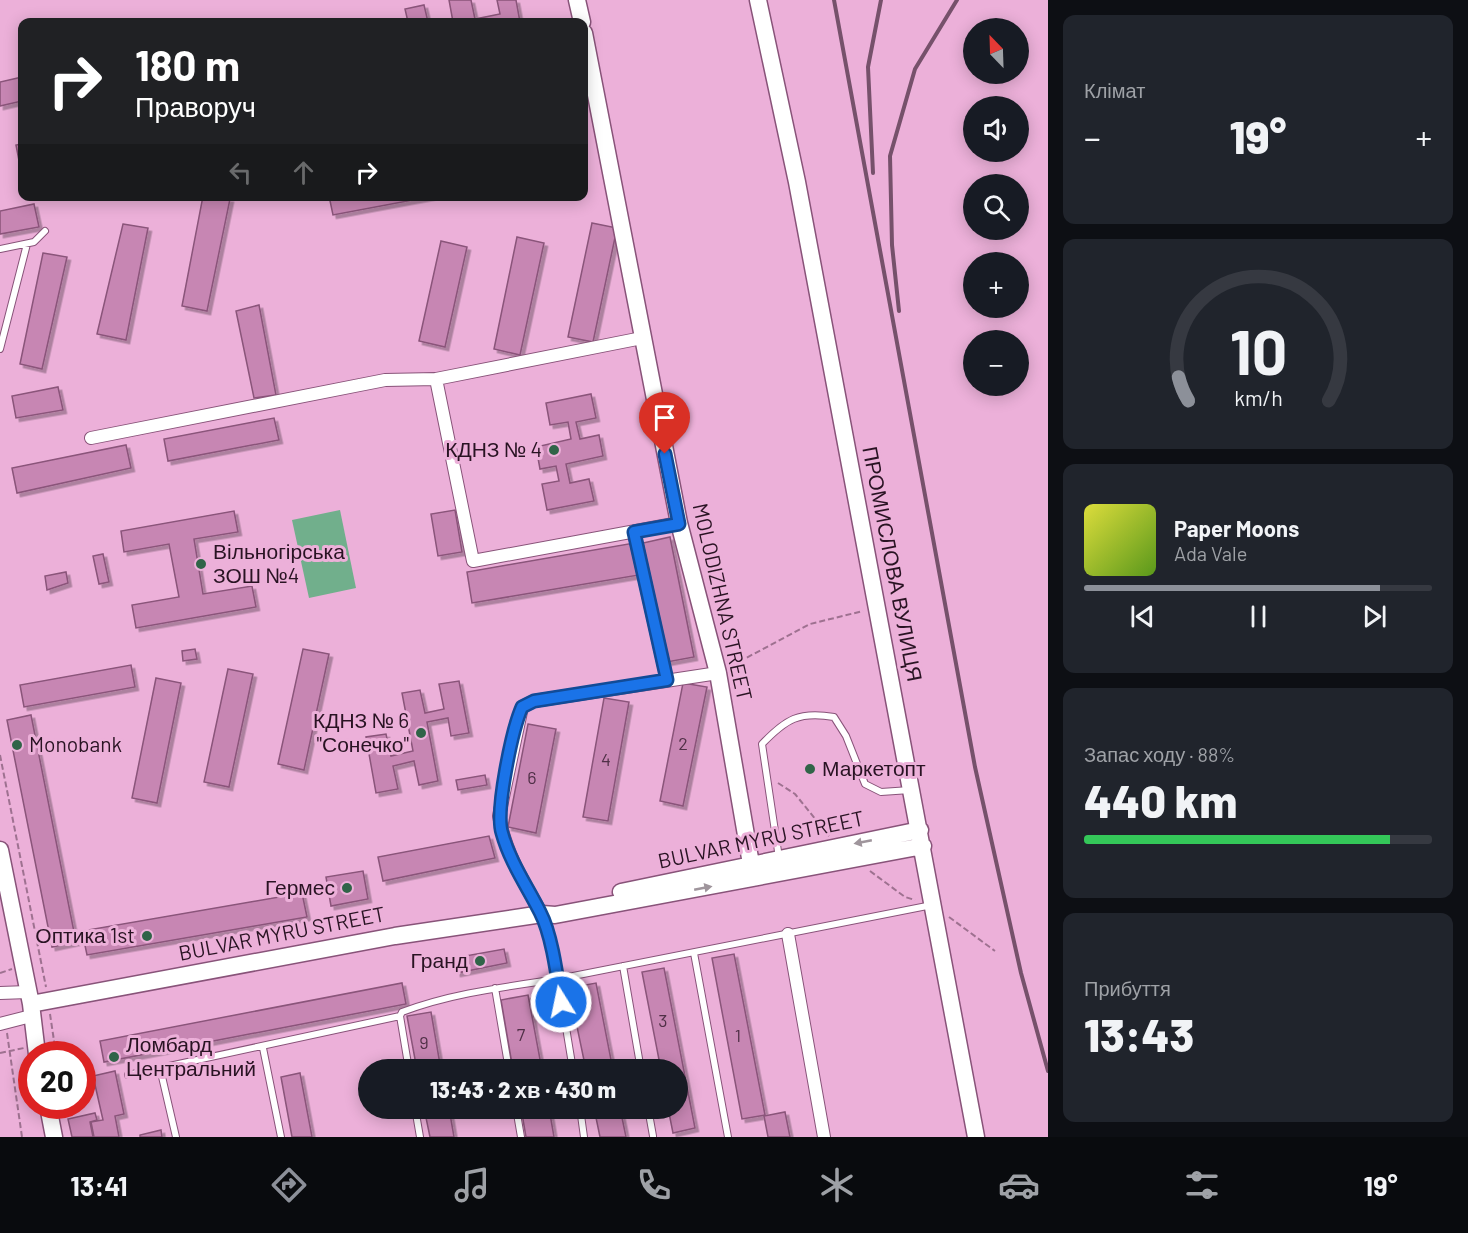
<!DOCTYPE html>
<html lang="uk">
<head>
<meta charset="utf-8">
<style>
  :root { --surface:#171b24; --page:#20242c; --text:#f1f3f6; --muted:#9ea1a6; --line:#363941; --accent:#8c9099 }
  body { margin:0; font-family:Barlow,sans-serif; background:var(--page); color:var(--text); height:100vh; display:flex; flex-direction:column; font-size:22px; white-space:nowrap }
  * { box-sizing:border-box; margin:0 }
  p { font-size:20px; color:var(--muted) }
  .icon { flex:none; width:33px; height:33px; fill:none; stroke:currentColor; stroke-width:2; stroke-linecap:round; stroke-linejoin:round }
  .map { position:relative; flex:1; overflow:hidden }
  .drawer { display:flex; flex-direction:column; gap:15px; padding:15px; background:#0d0f14; width:420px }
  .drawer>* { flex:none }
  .banner { position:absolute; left:18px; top:18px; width:570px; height:183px; border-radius:12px; box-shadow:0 3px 15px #0003; background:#202124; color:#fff; overflow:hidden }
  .needle { width:39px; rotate:337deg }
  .buttons { position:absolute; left:963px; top:18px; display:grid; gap:12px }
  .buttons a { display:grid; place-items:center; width:66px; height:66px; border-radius:50%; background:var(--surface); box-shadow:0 3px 15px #0003; font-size:30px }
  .speed { position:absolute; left:18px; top:1041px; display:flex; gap:12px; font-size:30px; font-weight:700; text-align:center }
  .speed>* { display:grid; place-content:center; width:78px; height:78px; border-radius:50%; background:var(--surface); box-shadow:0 3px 15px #0003; line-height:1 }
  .speed .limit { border:9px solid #d22; background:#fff; color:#111 }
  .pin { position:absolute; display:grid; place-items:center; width:51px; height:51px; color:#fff; margin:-62px -26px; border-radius:50% 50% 50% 0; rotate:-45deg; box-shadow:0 0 6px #0007 }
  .pin .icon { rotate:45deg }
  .me { position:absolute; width:66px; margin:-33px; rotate:350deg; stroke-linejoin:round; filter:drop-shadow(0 0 4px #0008) }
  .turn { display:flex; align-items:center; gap:21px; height:126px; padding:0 18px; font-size:27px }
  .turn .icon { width:78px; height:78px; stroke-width:2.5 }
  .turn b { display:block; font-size:42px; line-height:51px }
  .lanes { display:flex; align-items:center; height:57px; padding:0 18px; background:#0003; justify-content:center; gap:30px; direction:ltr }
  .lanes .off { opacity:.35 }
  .big { font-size:45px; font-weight:800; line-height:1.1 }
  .drawer .widget { flex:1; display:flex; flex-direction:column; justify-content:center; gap:9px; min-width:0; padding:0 21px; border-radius:12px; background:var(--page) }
  .drawer .dial { align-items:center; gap:0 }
  .dial svg { height:156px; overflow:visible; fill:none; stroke:var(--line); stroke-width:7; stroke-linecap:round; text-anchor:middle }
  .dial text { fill:var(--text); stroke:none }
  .song { display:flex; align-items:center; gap:18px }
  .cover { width:72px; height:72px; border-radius:9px; background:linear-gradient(135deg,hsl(60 70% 55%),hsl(90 70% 35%)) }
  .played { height:6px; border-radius:3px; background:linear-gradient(90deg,var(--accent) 85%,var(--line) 85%) }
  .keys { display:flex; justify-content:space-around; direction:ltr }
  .heat { display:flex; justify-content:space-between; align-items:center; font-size:33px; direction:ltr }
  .charge { height:9px; border-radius:4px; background:linear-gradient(90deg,#34c759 88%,var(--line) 0) }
  .trip { position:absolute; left:358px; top:1059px; width:330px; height:60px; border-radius:30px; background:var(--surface); box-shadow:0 3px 15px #0003; font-weight:800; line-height:60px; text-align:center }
  .dock { display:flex; height:96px; justify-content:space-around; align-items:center; background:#090b0e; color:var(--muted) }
  .dock .icon { width:42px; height:42px }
  .dock .selected { color:var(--accent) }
  .dock b { font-size:27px; color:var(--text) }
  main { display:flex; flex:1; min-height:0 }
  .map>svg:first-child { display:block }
  .green { fill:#71af8c }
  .building { fill:#c786b3; stroke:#8a547a; stroke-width:1.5; filter:url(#shadow) }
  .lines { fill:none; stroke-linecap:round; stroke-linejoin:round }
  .lane-casing { stroke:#885379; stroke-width:8 }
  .street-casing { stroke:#885379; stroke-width:14 }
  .secondary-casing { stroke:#885379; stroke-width:19 }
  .path { stroke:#9e7190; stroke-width:2; stroke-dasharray:6 3; stroke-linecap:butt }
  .lane { stroke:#fff; stroke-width:6 }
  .street { stroke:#fff; stroke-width:12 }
  .secondary { stroke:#fff; stroke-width:16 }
  .rail { stroke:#76516b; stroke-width:4 }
  .oneway { fill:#9f959c }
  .route-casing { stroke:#114b97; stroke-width:15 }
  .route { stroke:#1a73e8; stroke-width:10 }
  .poi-dot { fill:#306448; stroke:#ecb0d9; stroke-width:2 }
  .labels { text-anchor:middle; stroke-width:6; stroke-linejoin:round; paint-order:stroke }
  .number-label { font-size:18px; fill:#503047 }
  .poi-label { font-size:21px; fill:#291323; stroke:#ecb0d9; text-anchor:end }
  .street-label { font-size:21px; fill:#291323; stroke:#ecb0d9 }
</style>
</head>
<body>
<main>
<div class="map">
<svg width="1048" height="1137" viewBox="0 0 1048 1137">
  <defs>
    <filter id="shadow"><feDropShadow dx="3.5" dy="3.5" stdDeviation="0" flood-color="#0004"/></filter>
  </defs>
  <rect width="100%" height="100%" fill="#ecb0d9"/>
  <path class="green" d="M340,510L356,588L309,598L292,520Z"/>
  <path class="building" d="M449,0H471L475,19L500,14L497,0H516L520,22H453Z
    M424,5L428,22H408L405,9Z
    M22,77V101L0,106V82Z
    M22,144V170L21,171L16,145Z
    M203,196L230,199L207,311L182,306Z
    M329,196H434L333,215Z
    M34,204L39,227L0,234V211Z
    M592,223L617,228L593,342L568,337Z
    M123,224L148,228L126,340L97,334Z
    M517,237L544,243L520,355L494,349Z
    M441,241L467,247L445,347L419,341Z
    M43,253L67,257L42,369L20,364Z
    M259,305L276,395L254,398L236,311Z
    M58,387L63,410L16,418L12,396Z
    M591,394L596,418L576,422L580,439L599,435L603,456L566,464L570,483L589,479L594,501L547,510L542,484L559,481L556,466L540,469L536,447L571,439L568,422L550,425L546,403Z
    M274,418L279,440L168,461L164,439Z
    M126,445L131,468L17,493L12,468Z
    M455,510L462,552L438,556L431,514Z
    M234,511L238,532L194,539L203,594L252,586L256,607L136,628L132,605L179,597L169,544L124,552L121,531Z
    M670,537L694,657L667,662L643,543Z
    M634,543L639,575L472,603L467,572Z
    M103,554L109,582L99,584L93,556Z
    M66,572L68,583L47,590L45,576Z
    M195,649L197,659L183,661L182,651Z
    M303,649L329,654L304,770L278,764Z
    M131,665L135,687L24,707L20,685Z
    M228,669L253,674L229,787L204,782Z
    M156,678L181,683L157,803L132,798Z
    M459,681L469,733L451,736L448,718L427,722L438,781L419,785L414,761L393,766L398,789L376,793L366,737L386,734L391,756L413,751L402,693L420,690L425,713L444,709L439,684Z
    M683,683L707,687L683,806L660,801Z
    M604,698L629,702L608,821L583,817Z
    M31,715L76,942L52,947L7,720Z
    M528,724L556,729L536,833L508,827Z
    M485,775L487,785L458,790L456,780Z
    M489,836L495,858L383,881L378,857Z
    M363,871L368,899L331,906L326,877Z
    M302,893L307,917L87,955L82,931Z
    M504,949L507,963L457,973L454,958Z
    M734,954L765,1115L742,1119L712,958Z
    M664,968L695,1128L673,1133L668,1108H678V1070H661L642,972Z
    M402,983L406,1004L104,1062L100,1041Z
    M596,983L613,1070H586L569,988Z
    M528,995L542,1070H513L501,1000Z
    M431,1012L441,1070H417L407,1016Z
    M115,1071L124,1114L115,1116L119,1137H94L91,1122L103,1120L93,1076Z
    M300,1073L312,1137H292L281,1077Z
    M424,1108H449L454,1137H430Z
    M521,1108H549L554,1137H526Z
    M594,1108H620L626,1137H600Z
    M785,1112L790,1137H768L764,1116Z
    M95,1113L97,1120L90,1122L93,1137H72L68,1119Z
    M161,1130L162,1137H140V1135Z"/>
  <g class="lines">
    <defs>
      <path id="lane" d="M0,249L34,242L45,231
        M0,349L27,244
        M779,858L762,744C786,719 799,711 834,717L846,736L865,784L881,792L910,790
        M542,917L558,979L932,905
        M694,953L728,1137
        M623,966L641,1070
        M495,988L509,1070
        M400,1016L409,1070
        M263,1048L281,1137
        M128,1075L160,1068
        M415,1108L420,1137
        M516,1108L521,1137
        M580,1108L584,1137
        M648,1108L653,1136
        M176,1137L160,1068L400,1016L402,1012C452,993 505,987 558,979L573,1070"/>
      <path id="street" d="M436,379L473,561L679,523
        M91,438L385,380L436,379L642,338
        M634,532L667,680
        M542,914C524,883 505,852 499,816L522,707L534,701L718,673
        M788,934L824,1137
        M0,993L28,992
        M0,1024L31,1016"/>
      <path id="secondary" d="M577,0L582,22
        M758,0L797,182L976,1137
        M584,33L679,523L718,673L751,864
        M0,850L31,1004L37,1054
        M621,892L920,830
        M31,1004L395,936L542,914L555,915L923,846
        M48,1106L54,1137"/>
    </defs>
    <use href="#lane" class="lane-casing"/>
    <use href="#street" class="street-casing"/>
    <use href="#secondary" class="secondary-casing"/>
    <path class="path" d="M731,666L810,624L863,611
      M0,755L46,987
      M778,783L795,794L829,836
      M870,871L905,897L915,900
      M949,917L995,951
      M0,973L12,969
      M50,1014L56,1054
      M7,1033L22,1137
      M0,1053L24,1048"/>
    <use href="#lane" class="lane"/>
    <use href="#street" class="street"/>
    <use href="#secondary" class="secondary"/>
    <path class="rail" d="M834,0L975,767L1021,973L1048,1071
      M873,173L868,67L881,0
      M899,311L892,245L890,156L915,69L957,0"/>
  </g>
  <defs><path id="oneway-solid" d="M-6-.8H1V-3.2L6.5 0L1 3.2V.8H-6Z" transform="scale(1.5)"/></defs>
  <g class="oneway">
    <use href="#oneway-solid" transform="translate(863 842) rotate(169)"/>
    <use href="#oneway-solid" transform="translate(703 888) rotate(-11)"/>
  </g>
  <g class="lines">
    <defs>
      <path id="route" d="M561,1002C557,975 552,935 540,912C527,886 510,862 502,833C495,811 512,730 522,707L534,701L667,680L634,532L679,524L665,454"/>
    </defs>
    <use href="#route" class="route-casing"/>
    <use href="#route" class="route"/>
  </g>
  <g class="poi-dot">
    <circle cx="554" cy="450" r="6"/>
    <circle cx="201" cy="564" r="6"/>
    <circle cx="421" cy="733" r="6"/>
    <circle cx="17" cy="745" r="6"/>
    <circle cx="810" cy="769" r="6"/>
    <circle cx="347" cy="888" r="6"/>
    <circle cx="147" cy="936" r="6"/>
    <circle cx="480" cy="961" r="6"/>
    <circle cx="114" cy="1057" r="6"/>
  </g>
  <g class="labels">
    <g class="number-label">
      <text x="683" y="750">2</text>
      <text x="606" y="766">4</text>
      <text x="532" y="784">6</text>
      <text x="663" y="1027">3</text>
      <text x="521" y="1041">7</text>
      <text x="738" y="1042">1</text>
      <text x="424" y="1049">9</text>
    </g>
    <g class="poi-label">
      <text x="542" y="457">КДНЗ № 4</text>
      <text x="213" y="559" text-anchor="start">Вільногірська<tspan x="213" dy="24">ЗОШ №4</tspan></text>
      <text x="409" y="728">КДНЗ № 6<tspan x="409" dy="24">"Сонечко"</tspan></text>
      <text x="29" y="752" text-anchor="start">Monobank</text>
      <text x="822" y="776" text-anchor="start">Маркетопт</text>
      <text x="335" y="895">Гермес</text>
      <text x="135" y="943">Оптика 1st</text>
      <text x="468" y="968">Гранд</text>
      <text x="126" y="1052" text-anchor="start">Ломбард<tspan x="126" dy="24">Центральний</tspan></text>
    </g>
    <g class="street-label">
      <text transform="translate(892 564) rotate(79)" y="7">ПРОМИСЛОВА ВУЛИЦЯ</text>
      <text transform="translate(722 602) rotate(77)" y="7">MOLODIZHNA STREET</text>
      <text transform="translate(761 840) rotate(-12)" y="7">BULVAR MYRU STREET</text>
      <text transform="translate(282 934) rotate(-11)" y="7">BULVAR MYRU STREET</text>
    </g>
  </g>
</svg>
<div class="buttons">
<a><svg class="needle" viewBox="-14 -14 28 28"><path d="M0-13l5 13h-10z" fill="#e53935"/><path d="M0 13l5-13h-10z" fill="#9ea1a6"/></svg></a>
<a><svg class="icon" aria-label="sound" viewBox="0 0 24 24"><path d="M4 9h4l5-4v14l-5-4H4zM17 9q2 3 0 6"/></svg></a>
<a><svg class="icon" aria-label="search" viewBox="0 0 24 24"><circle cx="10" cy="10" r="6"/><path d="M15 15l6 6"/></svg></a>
<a>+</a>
<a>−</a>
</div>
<div class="speed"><div class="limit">20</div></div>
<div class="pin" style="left:665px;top:454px;background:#d93025"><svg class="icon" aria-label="arrive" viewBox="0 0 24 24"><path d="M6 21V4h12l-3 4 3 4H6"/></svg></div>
<svg class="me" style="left:561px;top:1002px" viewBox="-20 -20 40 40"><circle r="17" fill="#1a73e8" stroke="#fff" stroke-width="3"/><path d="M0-11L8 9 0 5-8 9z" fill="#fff"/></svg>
<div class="trip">13:43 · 2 хв · 430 m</div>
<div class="banner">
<div class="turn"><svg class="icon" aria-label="right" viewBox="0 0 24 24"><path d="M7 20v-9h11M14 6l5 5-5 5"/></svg><div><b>180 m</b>Праворуч</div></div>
<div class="lanes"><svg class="icon off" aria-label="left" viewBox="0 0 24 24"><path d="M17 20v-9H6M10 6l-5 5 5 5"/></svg><svg class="icon off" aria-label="ahead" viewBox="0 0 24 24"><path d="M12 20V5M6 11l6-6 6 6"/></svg><svg class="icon" aria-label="right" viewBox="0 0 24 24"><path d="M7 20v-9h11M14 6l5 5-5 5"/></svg></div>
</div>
</div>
<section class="drawer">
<div class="widget"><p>Клімат</p>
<div class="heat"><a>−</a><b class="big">19°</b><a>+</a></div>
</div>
<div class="widget dial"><svg viewBox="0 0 100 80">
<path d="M14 69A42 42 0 1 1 86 69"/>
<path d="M14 69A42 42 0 0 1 9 57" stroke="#8c9099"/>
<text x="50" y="56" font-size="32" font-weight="700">10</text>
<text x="50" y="72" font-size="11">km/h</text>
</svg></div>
<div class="widget">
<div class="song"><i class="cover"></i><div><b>Paper Moons</b><p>Ada Vale</p></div></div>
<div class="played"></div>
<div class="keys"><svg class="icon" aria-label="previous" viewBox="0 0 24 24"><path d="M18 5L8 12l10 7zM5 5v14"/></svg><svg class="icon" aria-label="pause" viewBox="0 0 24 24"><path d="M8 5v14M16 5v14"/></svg><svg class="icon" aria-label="next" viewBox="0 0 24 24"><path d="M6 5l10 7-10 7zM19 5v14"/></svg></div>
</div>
<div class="widget"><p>Запас ходу · 88%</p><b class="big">440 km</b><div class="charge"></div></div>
<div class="widget"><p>Прибуття</p><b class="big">13:43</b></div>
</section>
</main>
<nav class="dock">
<b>13:41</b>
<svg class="icon selected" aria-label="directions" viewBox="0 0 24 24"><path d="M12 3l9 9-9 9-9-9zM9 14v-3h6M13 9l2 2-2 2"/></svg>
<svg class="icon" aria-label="music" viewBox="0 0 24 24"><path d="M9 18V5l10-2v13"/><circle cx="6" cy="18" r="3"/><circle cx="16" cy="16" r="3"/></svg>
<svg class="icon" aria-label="phone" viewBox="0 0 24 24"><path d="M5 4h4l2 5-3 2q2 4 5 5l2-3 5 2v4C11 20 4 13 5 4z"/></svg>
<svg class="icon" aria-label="climate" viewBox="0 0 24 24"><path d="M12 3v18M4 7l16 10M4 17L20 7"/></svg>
<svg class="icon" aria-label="car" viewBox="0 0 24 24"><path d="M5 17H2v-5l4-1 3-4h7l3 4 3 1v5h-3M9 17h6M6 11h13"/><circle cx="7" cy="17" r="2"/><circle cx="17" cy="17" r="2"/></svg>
<svg class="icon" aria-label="filters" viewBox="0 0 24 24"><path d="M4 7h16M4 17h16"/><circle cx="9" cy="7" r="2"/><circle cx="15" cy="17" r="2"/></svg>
<b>19°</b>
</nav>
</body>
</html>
